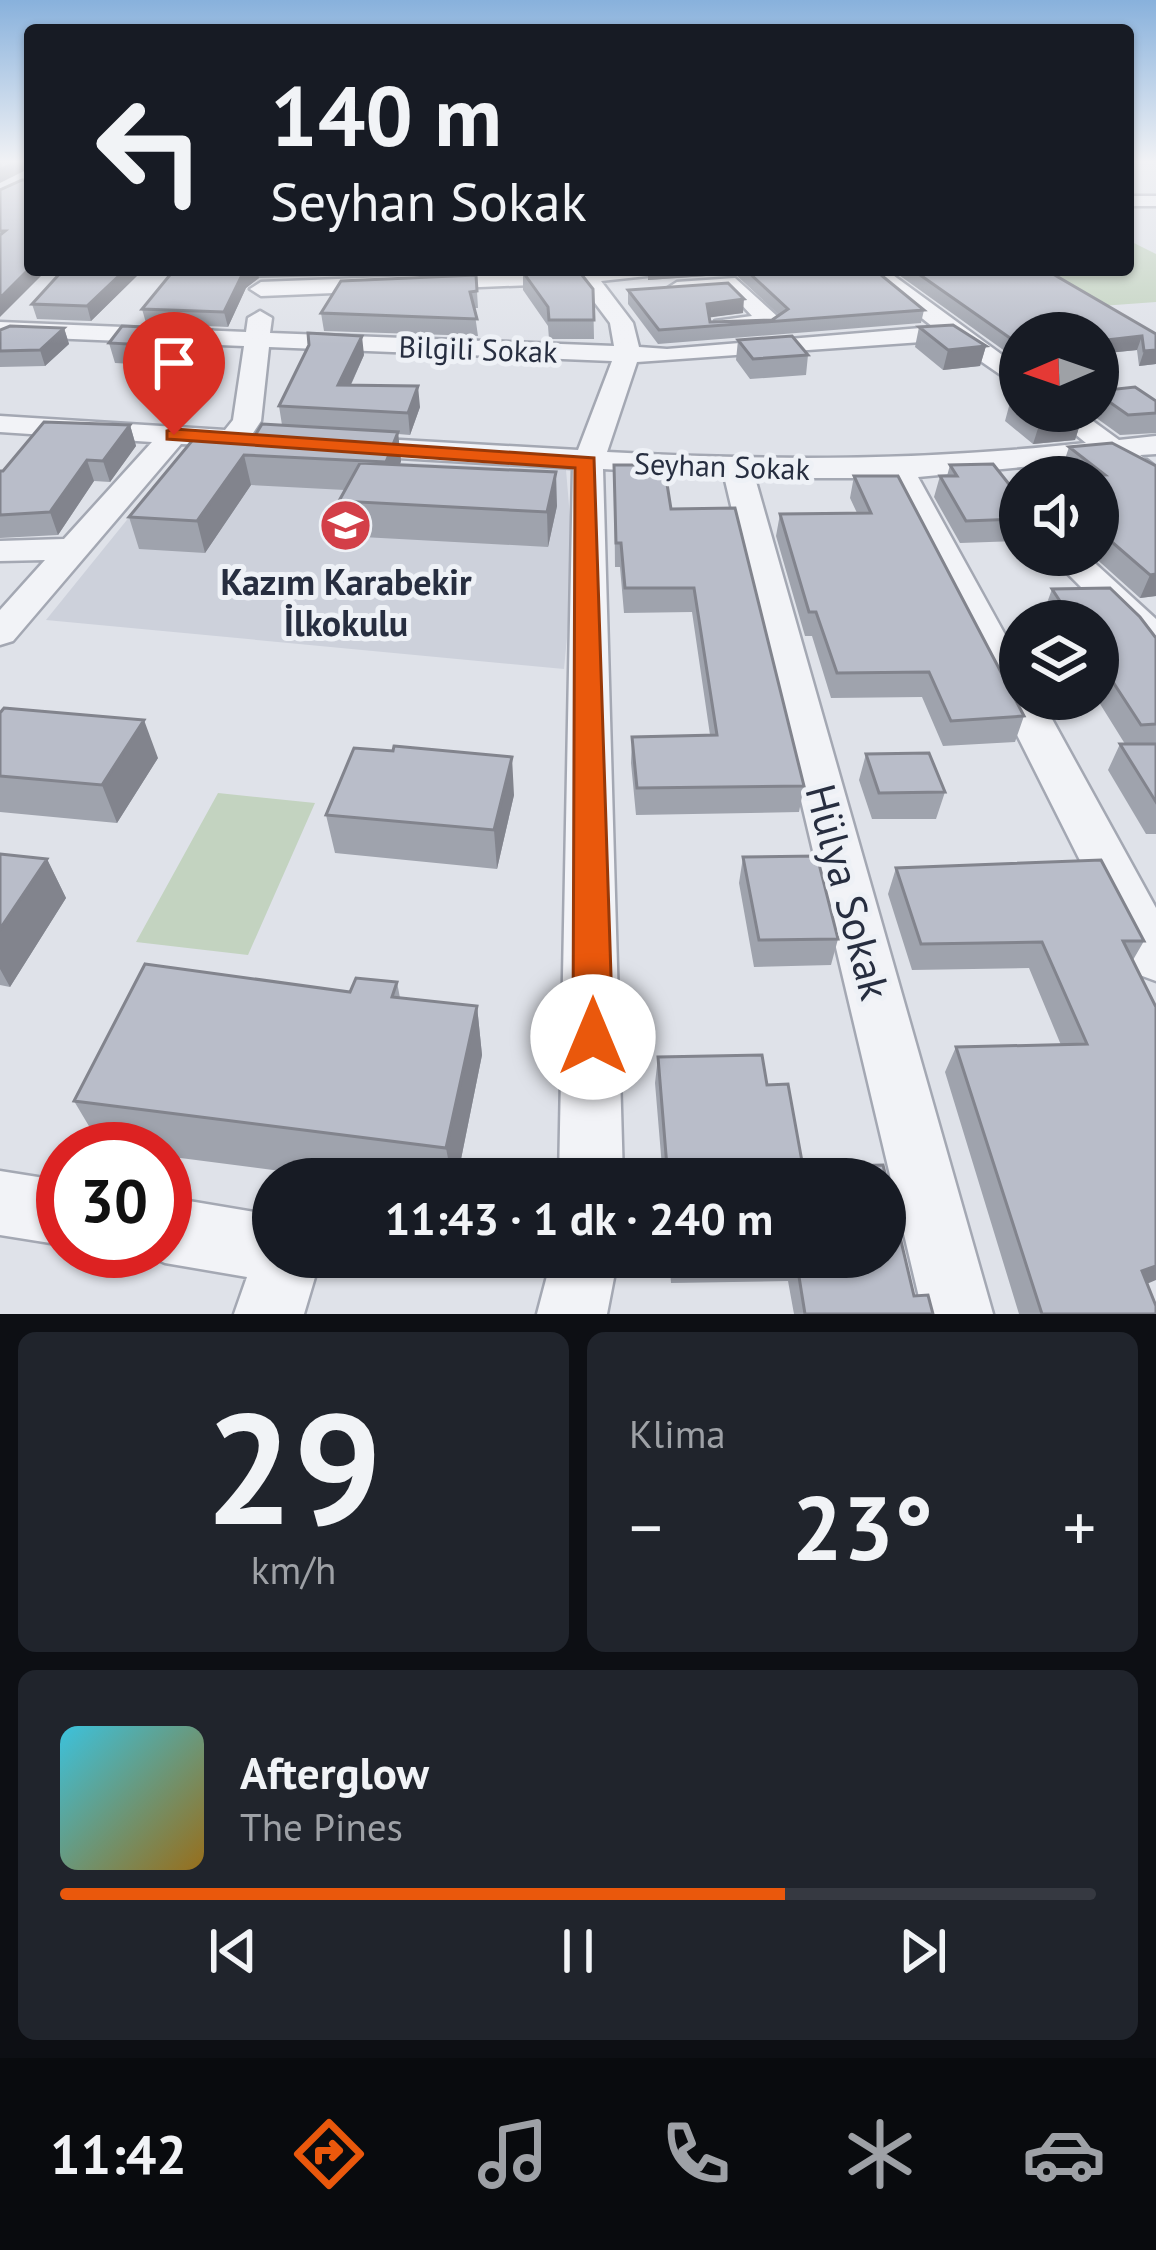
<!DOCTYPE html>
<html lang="tr">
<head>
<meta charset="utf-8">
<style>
  :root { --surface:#171b24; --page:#20242c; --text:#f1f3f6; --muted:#9ea1a6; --line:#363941; --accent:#ea580c }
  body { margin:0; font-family:"PT Sans",sans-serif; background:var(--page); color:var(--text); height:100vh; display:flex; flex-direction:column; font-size:45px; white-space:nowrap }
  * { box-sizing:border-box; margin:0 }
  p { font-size:39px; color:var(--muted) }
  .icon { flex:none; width:66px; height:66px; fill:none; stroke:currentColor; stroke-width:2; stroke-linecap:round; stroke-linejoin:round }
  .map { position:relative; height:1314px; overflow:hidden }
  .side { display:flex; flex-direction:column; gap:18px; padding:18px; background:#0d0f14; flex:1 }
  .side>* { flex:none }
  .guide { position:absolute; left:24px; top:24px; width:1110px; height:252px; border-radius:12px; box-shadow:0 3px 9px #0004; background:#171b24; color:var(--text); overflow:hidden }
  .needle { width:78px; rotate:268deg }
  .tools { position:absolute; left:999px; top:312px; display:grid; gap:24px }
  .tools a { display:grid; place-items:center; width:120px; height:120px; border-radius:50%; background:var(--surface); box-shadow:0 3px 9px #0004; font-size:60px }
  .speed { position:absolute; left:36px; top:1122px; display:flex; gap:24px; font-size:60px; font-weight:700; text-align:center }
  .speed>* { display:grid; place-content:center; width:156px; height:156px; border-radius:50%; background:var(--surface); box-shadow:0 3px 9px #0004; line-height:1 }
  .speed .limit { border:18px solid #d22; background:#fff; color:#111 }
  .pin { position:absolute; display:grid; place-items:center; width:102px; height:102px; color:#fff; margin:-123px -51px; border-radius:50% 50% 50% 0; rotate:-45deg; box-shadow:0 0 12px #0007 }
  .pin .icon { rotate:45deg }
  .me { position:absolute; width:132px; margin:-66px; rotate:0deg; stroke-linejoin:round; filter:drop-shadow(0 0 9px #0008) }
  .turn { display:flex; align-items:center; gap:42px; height:252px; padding:0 48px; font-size:54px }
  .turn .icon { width:156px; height:156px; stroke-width:2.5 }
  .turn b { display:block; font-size:84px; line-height:102px }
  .big { font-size:90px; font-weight:700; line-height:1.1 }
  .side .card { flex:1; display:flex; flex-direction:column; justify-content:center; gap:18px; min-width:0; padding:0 42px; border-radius:18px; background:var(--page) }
  .side .dial { align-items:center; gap:0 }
  .dial b { font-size:156px; line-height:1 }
  .song { display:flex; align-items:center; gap:36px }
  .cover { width:144px; height:144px; border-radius:18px; background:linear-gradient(135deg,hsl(190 70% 55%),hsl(40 70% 35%)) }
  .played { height:12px; border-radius:6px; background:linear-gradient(90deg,var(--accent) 70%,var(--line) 70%) }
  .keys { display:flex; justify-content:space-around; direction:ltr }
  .heat { display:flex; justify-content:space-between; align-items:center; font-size:66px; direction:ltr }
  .side .tiles { flex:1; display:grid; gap:18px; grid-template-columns:1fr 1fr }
  .card:last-child { grid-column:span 2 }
  .trip { position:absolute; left:252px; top:1158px; width:654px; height:120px; border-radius:60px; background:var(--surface); box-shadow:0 3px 9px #0004; font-weight:700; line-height:120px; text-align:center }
  .tabs { display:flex; height:192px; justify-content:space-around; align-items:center; background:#090b0e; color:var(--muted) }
  .tabs .icon { width:84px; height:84px }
  .tabs .current { color:var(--accent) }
  .tabs b { font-size:54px; color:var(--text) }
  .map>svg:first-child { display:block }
  .built { fill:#cdd1db }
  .green { fill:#c3d3c0 }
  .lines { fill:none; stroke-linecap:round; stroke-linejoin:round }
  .minor-casing { stroke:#a4a8b3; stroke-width:5 }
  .minor { fill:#f2f3f7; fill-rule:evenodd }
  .wall { fill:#9fa3ad }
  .shaded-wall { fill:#82848d }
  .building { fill:#b9bdc9; stroke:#82848d; stroke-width:3 }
  .route { fill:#ea580c; stroke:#983908; stroke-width:3 }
  .labels { text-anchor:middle; stroke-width:10; stroke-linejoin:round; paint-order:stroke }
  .far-street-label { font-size:30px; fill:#272e40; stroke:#eef1f6 }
  .poi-label { font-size:36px; font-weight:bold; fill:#272e40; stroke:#eef1f6 }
  .near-street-label { font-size:42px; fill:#272e40; stroke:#eef1f6 }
</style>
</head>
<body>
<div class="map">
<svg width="1156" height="1314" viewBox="0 0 1156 1314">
  <rect width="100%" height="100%" fill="#dfe2e9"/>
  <path class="built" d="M181,453L566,470L574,564L564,669L46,620Z"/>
  <path class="green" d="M1128,240L1156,254V302L1101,306L1040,270H1128Z
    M218,793L315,803L248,955L136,942Z"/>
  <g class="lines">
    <defs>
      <path id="minor" d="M1128,196H1156V206H1128Z
        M571,270H657L647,276L601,281L633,323L639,347L667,349L933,327L862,270H886L1020,368V388L950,340L637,362L607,452C775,461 918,461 1086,443L1047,411H1079L1119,440L1156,436V454L1140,455L1156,467V491L1106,459L918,477L1020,662V699H1041L1156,908V981L1137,974L888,478H755L993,1314H923L724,476L603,469L623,1179H559L573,468L347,455L332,446L347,437L578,450L612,361L269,347L261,421L253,433L261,440L257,446L181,444L13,641L0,645V610L45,560L0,561V541L64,539L152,442L0,432V416L225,430L233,420L244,346L0,336V322L246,332L248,318L260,311L272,318L270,333L614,346L610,323L580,283L261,296L250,289L261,282Z
        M735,278L778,317V327L715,331V321L752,316L729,291L677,296L666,289L677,282Z
        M1049,555H1086L1156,619V652L1142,648Z
        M0,1171L63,1181V1245L0,1235Z
        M165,1197L273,1215V1257H321L304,1314H234L247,1277L165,1263L142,1253L165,1251Z
        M552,1257H618L607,1314H537Z"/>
    </defs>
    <use href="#minor" class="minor-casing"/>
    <use href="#minor" class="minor"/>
  </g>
  <path class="wall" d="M143,270L91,321L37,319L32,304Z
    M163,270H327L322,276L259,278L246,288L228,327L146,323L142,309L169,276Z
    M390,270H475V271L391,274Z
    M648,270H875L924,310L921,323L658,344L628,304V290L743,313L709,317L710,322L772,320L779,315L735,274L648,280Z
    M892,270H938L1156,334V364L1139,366L1137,350L1098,354V333H1020V362Z
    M523,272L593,289L594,339H549L548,326L523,290Z
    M476,275L478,308H474L478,336L324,331L321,313Z
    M122,326L215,349L205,368L115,363L109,343Z
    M919,327L986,346L980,366L943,370L915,347Z
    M64,328L69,344L45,366L0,367V330Z
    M738,340L808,355L806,375L750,379L736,360Z
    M364,355L351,385L420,407L410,435L398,434L401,461L400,465L557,506L548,547L344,536L339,501L345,490L251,485L205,553L139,549L129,517L253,439L282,425L279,406Z
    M1098,391L1156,413V433L1120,435L1088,412L1098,411Z
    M1020,398V411H1073L1082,418L1075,440L1033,444L1005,421L1011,399Z
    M130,425L136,446L110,482L94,481L58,535L0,538V471Z
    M1069,447L1156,466V596L1140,598L1092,555H1098V477L1073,476L1062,468Z
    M614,465L671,509L804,786L799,812L636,815L631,763L632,737L710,735L692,612L624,613L620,567H615Z
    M950,465L1020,491V541L960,543L934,497L940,476H947Z
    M854,476L1024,716L1015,742L943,746L922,697L831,698L812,636H805L776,536L780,514L857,513L850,498Z
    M1052,589L1156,638V834H1146L1108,770L1120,744H1125L1097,699L1098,621H1048L1043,614Z
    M0,713L158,758L117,823L0,812Z
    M393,751L514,795L497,869L335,853L326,815Z
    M866,754L945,792L936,819H872L859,780Z
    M0,854L47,859L66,898L10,987L0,985Z
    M743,857L838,939L831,965L754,967L739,883Z
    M896,868L1144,941L1133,960L1147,1284L1156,1314H1019L945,1072L956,1047L1061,1045L1029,968L912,970L888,894Z
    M397,982L400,998L477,1006L482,1055L457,1179H342L165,1156V1149L102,1148L74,1101L350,992Z
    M762,1055L767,1085L788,1084L803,1167L883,1165L914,1296L928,1295L933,1314H794L788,1281L671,1283L669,1257H885V1179H663L655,1083L658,1057Z"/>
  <path class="shaded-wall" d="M19,160H25L28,169L0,183V170Z
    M30,268V270H47L0,317V298Z
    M125,270H143L91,321L87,306Z
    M248,270H257L259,278L246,288L228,327L224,312L243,273Z
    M648,270H735V274L648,280Z
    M744,299L743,313L706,318L707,304Z
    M64,328L69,344L45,366L40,350Z
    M211,330L215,349L205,368L200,348Z
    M362,336L364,355L341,406L338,385Z
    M1142,336L1137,350L1098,354V341Z
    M986,346L980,366L943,370L948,350Z
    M1156,350V364L1139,366L1144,351Z
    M418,386L420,407L410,435L408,413Z
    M1082,418L1075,440L1033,444L1040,422Z
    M130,425L136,446L110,482L103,461Z
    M398,432L401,461L390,492L386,462Z
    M244,455L251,485L205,553L197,521Z
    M87,460L94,481L58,535L50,512Z
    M556,472L557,506L548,547L547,512Z
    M1156,574V596L1140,598L1150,575Z
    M144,720L158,758L117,823L102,785Z
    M512,757L514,795L497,869L494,830Z
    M47,859L66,898L10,987L0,969V929Z
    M477,1006L482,1055L457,1179H452L446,1148Z
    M1156,1266V1280L1123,1294L1142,1271Z"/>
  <path class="building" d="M0,160H19L0,170Z
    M22,180H30V268L0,298V235L5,231H0V190Z
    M63,270H125L87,306L32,304Z
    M174,270H248L243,273L224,312L142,309Z
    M578,270L593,289L594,320H549L548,307L523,272Z
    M746,270H875L924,310L659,330L628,290L728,283L744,299L707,304L710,322L772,320L788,309Z
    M913,270H1046L1156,334V350L1144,351L1142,336L1098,341V333H1020V345Z
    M476,275L477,291L470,292L477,319L321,313L341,281Z
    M953,325L986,346L948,350L919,327Z
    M10,326L64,328L40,350L0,351V330Z
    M122,326L211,330L200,348L109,343Z
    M308,333L362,336L338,385L418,386L408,413L279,406L309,345Z
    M792,336L808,355L753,359L738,340Z
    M1135,387L1156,401V413L1128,415L1098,394V391Z
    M1025,411H1073L1082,418L1040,422Z
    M44,422L130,425L103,461L87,460L50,512L0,515V471H3Z
    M262,424L398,432L386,462L244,455L197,521L129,517L196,436L253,439Z
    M1112,443L1156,466V574L1150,575L1098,530V477H1060L1105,475L1069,447Z
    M360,463L556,472L547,512L339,501Z
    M993,464L1012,488L1020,491V519L966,521L940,476H957L950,465Z
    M614,465H664L671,509L735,508L804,786L637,788L632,737L717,735L694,588H625L621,543H616Z
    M854,476H898L1024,716L951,721L929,672L837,673L816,612H809L780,514L871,513Z
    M1110,588L1140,617L1156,638V724L1141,725L1098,659V621H1073L1052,589Z
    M4,708L144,720L102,785L0,776V713Z
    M1120,744H1156V802Z
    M394,746L512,757L494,830L326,815L354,748L393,751Z
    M929,753L945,792L879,793L866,754Z
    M0,854L47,859L0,929Z
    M817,856L838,939L759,940L743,857Z
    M1101,860L1144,941H1123L1156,1007V1266L1142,1271L1156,1306V1314H1042L956,1047L1087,1044L1042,942L921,944L896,868Z
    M145,964L350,992L356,978L397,982L392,997L477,1006L446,1148L74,1101Z
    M762,1055L767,1085L788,1084L803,1167L883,1165L914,1296L928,1295L933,1314H805L796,1258L675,1260L674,1257H885V1179H668L658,1057Z"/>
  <linearGradient id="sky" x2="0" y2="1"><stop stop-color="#88b1dc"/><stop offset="0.47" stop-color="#f1f2f5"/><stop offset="1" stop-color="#f1f2f5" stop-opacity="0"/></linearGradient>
  <rect width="1156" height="344" fill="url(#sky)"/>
  <path class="route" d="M174,429L594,458L613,1037L607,1050L593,1055L579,1050L573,1037L575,468L167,439V431Z"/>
  <defs>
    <symbol id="school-disc" viewBox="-11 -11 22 22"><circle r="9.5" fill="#d33f48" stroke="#eef1f6"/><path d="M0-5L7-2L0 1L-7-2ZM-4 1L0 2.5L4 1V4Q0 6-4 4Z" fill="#fff"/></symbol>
  </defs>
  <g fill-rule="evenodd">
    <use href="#school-disc" x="316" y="496" width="59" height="59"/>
  </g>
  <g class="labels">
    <g class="far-street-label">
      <text transform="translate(478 350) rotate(2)" y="10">Bilgili Sokak</text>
      <text transform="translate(722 467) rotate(2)" y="10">Seyhan Sokak</text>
    </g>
    <g class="poi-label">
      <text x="346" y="595">Kazım Karabekir<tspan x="346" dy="41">İlkokulu</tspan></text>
    </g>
    <g class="near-street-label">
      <text transform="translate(848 892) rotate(75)" y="15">Hülya Sokak</text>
    </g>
  </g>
</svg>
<div class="tools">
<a><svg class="needle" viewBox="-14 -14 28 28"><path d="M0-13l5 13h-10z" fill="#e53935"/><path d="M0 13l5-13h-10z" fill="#9ea1a6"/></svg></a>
<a><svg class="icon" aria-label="sound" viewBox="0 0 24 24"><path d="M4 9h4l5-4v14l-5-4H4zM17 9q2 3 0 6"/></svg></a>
<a><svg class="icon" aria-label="layers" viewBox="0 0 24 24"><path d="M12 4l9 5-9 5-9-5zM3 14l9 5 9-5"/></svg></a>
</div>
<div class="speed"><div class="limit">30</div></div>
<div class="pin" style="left:174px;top:435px;background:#d93025"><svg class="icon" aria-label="arrive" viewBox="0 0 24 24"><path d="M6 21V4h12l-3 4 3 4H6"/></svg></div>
<svg class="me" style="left:593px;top:1037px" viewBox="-20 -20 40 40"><circle r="19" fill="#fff"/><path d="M0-13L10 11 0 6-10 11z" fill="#ea580c"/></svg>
<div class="trip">11:43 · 1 dk · 240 m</div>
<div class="guide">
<div class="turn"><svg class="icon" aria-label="left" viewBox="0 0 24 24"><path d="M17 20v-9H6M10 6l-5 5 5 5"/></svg><div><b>140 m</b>Seyhan Sokak</div></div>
</div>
</div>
<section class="side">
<div class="tiles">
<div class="card dial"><b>29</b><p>km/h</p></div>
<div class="card"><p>Klima</p>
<div class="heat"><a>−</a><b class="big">23°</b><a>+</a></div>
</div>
<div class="card">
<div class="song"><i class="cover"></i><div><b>Afterglow</b><p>The Pines</p></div></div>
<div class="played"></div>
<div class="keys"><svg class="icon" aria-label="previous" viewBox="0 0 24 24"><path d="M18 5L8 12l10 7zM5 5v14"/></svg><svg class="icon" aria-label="pause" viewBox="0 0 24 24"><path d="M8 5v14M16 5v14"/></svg><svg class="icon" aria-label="next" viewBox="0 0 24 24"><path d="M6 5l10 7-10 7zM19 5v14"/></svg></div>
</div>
</div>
</section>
<nav class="tabs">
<b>11:42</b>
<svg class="icon current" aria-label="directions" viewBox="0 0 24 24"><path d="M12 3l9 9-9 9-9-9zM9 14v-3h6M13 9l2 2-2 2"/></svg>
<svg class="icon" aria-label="music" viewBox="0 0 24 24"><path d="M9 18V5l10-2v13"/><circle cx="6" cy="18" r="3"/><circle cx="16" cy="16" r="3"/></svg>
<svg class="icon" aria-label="phone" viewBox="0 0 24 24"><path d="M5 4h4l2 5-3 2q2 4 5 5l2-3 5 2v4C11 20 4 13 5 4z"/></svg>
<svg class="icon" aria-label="climate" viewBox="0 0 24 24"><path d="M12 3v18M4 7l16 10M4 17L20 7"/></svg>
<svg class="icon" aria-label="car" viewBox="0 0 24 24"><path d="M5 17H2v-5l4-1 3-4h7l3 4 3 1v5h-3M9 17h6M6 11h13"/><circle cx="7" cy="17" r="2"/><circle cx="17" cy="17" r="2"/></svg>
</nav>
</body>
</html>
